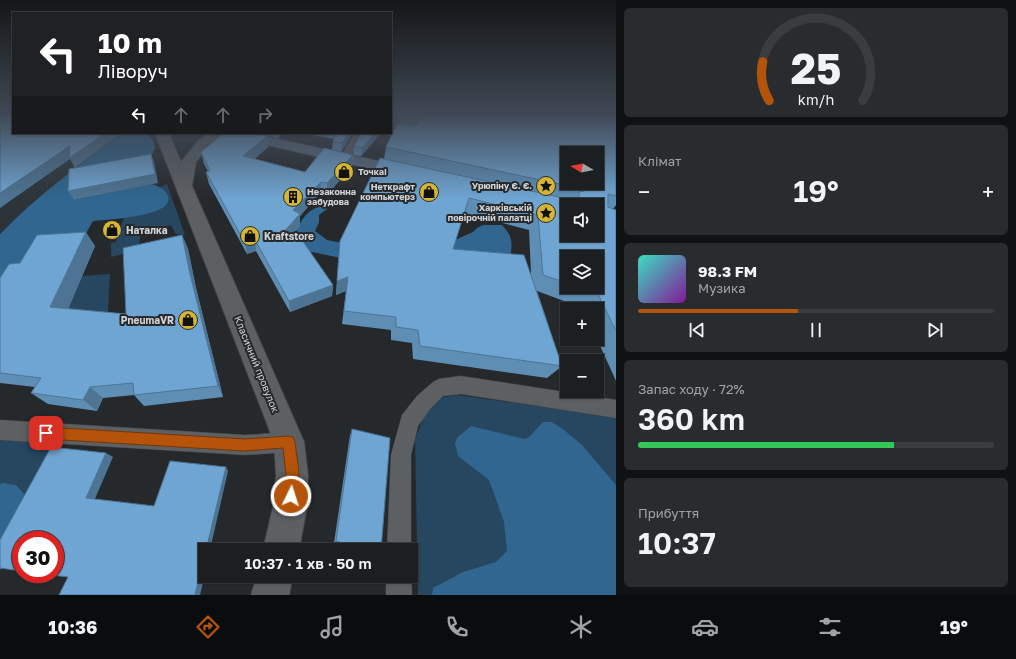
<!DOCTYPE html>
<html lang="uk">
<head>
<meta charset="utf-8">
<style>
  :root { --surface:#1c1f21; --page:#292c2e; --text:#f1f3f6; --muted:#a0a2a5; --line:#3a3d3f; --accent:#b45309 }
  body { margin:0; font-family:"Golos Text",sans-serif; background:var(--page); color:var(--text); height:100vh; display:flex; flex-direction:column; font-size:15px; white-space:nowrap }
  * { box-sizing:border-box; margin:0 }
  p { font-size:13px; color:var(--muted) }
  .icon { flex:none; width:22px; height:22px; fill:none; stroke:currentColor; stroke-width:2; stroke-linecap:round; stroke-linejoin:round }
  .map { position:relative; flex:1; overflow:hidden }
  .panel { display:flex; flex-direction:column; gap:8px; padding:8px; background:#0f1112; width:400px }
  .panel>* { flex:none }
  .hud { position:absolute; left:12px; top:12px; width:380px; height:122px; border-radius:0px; box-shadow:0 1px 3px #0004,0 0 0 1px var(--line); background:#202124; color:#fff; overflow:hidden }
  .needle { width:26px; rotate:280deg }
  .buttons { position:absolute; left:560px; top:146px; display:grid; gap:8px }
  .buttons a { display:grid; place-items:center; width:44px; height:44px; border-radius:0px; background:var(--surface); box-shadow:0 1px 3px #0004,0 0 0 1px var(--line); font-size:20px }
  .speed { position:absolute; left:12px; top:531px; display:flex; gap:8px; font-size:20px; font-weight:700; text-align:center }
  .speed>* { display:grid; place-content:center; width:52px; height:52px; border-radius:50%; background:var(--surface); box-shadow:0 1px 3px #0004,0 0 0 1px var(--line); line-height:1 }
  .speed .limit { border:6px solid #d22; background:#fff; color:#111 }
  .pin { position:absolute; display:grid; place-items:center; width:34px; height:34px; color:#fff; margin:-17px; border-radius:8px; box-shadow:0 2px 6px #0006 }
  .me { position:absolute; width:44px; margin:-22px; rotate:4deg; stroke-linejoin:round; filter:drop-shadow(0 0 3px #0008) }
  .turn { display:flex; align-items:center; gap:14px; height:84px; padding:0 20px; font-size:18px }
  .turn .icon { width:52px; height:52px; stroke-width:2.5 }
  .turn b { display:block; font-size:28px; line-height:34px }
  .lanes { display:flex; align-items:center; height:38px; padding:0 20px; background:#0003; justify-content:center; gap:20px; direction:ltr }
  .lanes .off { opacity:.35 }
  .big { font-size:30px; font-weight:600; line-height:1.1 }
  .panel .card { flex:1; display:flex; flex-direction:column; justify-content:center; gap:6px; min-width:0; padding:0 14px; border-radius:6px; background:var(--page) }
  .panel .dial { align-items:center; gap:0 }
  .dial svg { height:104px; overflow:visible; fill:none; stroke:var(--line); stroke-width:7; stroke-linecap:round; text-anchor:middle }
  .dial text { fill:var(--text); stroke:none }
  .song { display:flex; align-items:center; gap:12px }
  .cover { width:48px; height:48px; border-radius:6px; background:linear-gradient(135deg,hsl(170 70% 55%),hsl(290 70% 35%)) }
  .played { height:4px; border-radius:2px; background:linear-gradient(90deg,var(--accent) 45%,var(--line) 45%) }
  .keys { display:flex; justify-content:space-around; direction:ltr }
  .heat { display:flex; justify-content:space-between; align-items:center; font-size:22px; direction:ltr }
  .charge { height:6px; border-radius:3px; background:linear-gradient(90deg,#34c759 72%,var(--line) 0) }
  .trip { position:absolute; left:198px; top:543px; width:220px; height:40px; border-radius:0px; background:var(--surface); box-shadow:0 1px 3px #0004,0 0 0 1px var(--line); font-weight:600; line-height:40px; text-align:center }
  .menu { display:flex; height:64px; justify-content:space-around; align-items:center; background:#0b0c0d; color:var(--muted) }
  .menu .icon { width:28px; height:28px }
  .menu .current { color:var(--accent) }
  .menu b { font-size:18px; color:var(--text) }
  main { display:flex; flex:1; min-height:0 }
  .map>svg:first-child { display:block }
  .built { fill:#2c343a }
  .green { fill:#27465f }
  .forest { fill:#30668f }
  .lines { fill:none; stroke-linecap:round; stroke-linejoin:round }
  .lane-casing { stroke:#414446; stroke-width:1 }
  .street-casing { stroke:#414446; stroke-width:2 }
  .secondary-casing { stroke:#414446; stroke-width:2 }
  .lane { fill:#5d6063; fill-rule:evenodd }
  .street { fill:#5d6063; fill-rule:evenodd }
  .secondary { fill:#566b7d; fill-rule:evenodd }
  .wall { fill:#5f8eb5; fill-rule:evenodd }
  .shaded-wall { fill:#4e7493 }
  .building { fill:#6fa5d2; stroke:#4e7493; fill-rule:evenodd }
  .route { fill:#b45309; stroke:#753606 }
  .labels { text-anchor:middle; stroke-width:4; stroke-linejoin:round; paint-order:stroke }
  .far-poi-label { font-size:9px; font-weight:bold; fill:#d1d3d5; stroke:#26292c; text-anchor:end }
  .poi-label { font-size:10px; font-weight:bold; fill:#d1d3d5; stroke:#26292c; text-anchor:start }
  .street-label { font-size:10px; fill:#d1d3d5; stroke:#26292c }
</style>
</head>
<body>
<main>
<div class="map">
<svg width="616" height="595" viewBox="0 0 616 595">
  <rect width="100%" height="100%" fill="#26292c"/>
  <path class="built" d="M0,116L13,133H122L80,164L15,219L0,234Z"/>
  <path class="green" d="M156,184L157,188L167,184L185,235L176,234L171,225L140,232C142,253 128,252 111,257V243L116,242L132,191Z
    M110,274L107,331L0,312L83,276Z
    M457,395L616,417V595H418L415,440L423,418L439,398Z
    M0,439L64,443L0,565Z"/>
  <path class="forest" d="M123,133H147L153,141L155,148L150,158L74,200L151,184C157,186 165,188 168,196C175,217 106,219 93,221L80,244L0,311V234C37,196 80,164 123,133Z
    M323,206L327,209L319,215V222L315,231L327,240L347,244L346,259L312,252L296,260L276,243L294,236C301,221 306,209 323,206Z
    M483,225H502C514,238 512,243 510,260L388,237L455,240L473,232L477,228Z
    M543,422H552L564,430L582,445L616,485V595H432L433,588L463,572L496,562L507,551L504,522L489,480L458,456L455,444L457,438L471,426L524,439L528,438Z
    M2,483L16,485L24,494L18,523L0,571V484Z"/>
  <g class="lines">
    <defs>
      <path id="lane" d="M414,116H422L413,138L390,136L385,133H391V130L407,133Z
        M355,133H365L348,160H340L339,158Z
        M461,376L616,400V418L461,394L443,396L431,408L418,426L411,455V550H387L391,455L402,415L417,396L433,382L439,379Z
        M0,420L245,435L289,432L296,435L299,442L296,449L289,452L245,455L0,440Z
        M411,575L412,595H386V576H411Z"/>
      <path id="street" d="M155,133H169L181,162L198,141L210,133H226L208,147L196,162L192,186L304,442L308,475L307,507L299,550H263L273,507L276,475L274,442Z
        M257,576H293L289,595H251Z"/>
      <path id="secondary" d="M225,133H250L406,167L411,169L414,172L411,175L406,177L232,137L227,136Z"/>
    </defs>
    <use href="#lane" class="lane-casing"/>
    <use href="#street" class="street-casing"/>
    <use href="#secondary" class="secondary-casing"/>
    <use href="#lane" class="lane"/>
    <use href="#street" class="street"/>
    <use href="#secondary" class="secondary"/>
  </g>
  <path class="wall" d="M401,116H413L409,125H418L616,116V205L613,209L616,210V381L597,339V309H584L583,308L537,291L562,366L547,378L413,359L412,343L391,340V330L342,324L346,291L336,295L340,241L384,159L386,147L399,125ZM464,213L529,230L531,273L453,249ZM567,257L597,287H567Z
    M257,133H283L278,138Z
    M301,133H353L341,152L332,150L333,141L334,139Z
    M362,133H381L361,156L353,155L354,146Z
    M267,136L268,147L254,159L305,172L353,155L352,166L327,195L320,193L300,216V226L288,239L333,285L332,296L290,312L256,251L247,254L209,184L206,172L208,171L204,164L201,152Z
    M182,235L188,249L196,288L223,397L144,406L134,395L103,398L97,411L48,404L31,393L35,387L0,383V278L95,246L68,309L126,314Z
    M352,429L381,550H361L334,543L350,435Z"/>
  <path class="shaded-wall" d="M391,116H396L391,121Z
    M410,116H413L406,131L409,118Z
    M106,133H122L75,168L70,159L0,208V193L70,146Z
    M277,133H283L278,138Z
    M349,133H353L341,152L342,143Z
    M375,133H381L361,156L362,148Z
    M267,136L268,147L245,168L243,156Z
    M151,154L154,162L158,183L74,200L68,191Z
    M353,155L352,166L327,195V183Z
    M321,182L320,193L300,216V226L279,250L278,238L293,210Z
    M86,232L95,246L63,321L50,307Z
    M182,235L188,249L196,288L223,397L218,386L190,274Z
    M255,240L256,251L247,254L245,243Z
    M348,277L346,291L336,295L337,281Z
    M333,285L332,296L290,312L289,301Z
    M90,387L103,398L97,411L83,400Z
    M106,453L113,457L94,501L86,498Z
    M226,467L228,471L210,550H206Z
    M205,554V574L200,595H195Z"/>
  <path class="building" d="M0,116H13V133H106L69,158L70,146L0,193Z
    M401,116H410L409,118L401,117Z
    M421,116H616V196L608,194V207L616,210V331L598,294L578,287H597V257H567V283L543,275L538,215L469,198L453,249L524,255L562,366L420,346L418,330L396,327V317L344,311L348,277L337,281L340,241L380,158L577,201L579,200V192L584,191L583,189L386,147L397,124L418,125ZM567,153H597V183H567ZM567,205H597V235H567Z
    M224,133H254L267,136L243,156L305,172L324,148L353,155L327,183L321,182L293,210L300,214L278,238L302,240L333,285L289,301L255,240L245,243L206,172L210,171L201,152Z
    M339,133H349L342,143L333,141Z
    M362,133H375L362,148L354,146Z
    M151,154L155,174L68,191L69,169Z
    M86,232L50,307L126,314L123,248L182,235L190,274L218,386L134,395L133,383L90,387L83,400L31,393L41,378L0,373V278L9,264L20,263L37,235Z
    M352,429L390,438L381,550H367L336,541Z
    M51,447L106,453L86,498L154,506L170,461L226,467L206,550H205V554L195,595H59L68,577L44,574H55V540H21V571L0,568V540Z"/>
  <linearGradient id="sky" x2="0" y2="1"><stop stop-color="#151718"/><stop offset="0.58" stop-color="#414956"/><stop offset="1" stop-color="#414956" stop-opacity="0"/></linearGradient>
  <rect width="616" height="199" fill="url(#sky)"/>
  <path class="route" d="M46,427L245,439L289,436L293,437L295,442C297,460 303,483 295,501L291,503L286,501L284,496L286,475L283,448L245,451L46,439L42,437L40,433L42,428Z"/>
  <defs>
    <symbol id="shop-disc" viewBox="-11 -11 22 22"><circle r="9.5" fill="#d5b534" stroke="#26292c"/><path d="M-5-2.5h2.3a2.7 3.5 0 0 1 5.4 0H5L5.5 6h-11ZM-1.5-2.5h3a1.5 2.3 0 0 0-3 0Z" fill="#111"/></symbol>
    <symbol id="sight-disc" viewBox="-11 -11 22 22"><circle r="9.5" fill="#d5b534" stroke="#26292c"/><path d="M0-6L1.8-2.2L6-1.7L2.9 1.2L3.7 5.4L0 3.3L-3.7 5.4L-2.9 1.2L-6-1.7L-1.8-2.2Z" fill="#111"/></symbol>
    <symbol id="building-disc" viewBox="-11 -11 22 22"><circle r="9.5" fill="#d5b534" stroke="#26292c"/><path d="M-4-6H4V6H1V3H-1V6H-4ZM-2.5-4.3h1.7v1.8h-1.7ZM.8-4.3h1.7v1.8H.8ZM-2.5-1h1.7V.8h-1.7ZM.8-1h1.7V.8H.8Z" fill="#111"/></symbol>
  </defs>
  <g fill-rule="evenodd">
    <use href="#shop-disc" x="333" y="161" width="22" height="22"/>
    <use href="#sight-disc" x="535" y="175" width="22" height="22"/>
    <use href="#shop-disc" x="418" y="181" width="22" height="22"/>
    <use href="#building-disc" x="282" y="186" width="22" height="22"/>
    <use href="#sight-disc" x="535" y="202" width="22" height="22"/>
    <use href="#shop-disc" x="101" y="219" width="22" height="22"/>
    <use href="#shop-disc" x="239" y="225" width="22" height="22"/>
    <use href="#shop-disc" x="177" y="309" width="22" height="22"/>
  </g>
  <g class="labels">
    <g class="far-poi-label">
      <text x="358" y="175" text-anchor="start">Точка!</text>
      <text x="532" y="189">Урюпіну Є. Є.</text>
      <text x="415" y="190">Неткрафт<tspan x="415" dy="10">компьютерз</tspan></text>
      <text x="307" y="195" text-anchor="start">Незаконна<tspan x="307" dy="10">забудова</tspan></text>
      <text x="532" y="211">Харківській<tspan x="532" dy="10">повірочній палатці</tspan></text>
    </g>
    <g class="poi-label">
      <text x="126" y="234">Наталка</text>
      <text x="264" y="240">Kraftstore</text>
      <text x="174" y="324" text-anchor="end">PneumaVR</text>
    </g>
    <g class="street-label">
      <text transform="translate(257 364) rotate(68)" y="4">Класичний провулок</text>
    </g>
  </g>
</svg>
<div class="buttons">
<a><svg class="needle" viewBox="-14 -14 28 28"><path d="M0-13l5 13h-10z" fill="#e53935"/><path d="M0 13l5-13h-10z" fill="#a0a2a5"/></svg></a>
<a><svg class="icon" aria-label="sound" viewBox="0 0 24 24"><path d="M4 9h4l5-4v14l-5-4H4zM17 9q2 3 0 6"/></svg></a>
<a><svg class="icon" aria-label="layers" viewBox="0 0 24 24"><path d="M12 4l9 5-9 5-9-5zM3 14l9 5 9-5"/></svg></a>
<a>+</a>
<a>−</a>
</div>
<div class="speed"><div class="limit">30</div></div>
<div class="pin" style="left:46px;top:433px;background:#d93025"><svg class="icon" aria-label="arrive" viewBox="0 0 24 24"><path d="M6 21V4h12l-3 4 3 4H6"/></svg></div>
<svg class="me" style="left:291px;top:496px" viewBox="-20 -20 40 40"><circle r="17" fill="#b45309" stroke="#fff" stroke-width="3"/><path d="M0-11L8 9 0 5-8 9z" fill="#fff"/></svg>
<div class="trip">10:37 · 1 хв · 50 m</div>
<div class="hud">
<div class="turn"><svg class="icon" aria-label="left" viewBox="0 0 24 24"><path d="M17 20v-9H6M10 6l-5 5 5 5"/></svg><div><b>10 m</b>Ліворуч</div></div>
<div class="lanes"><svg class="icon" aria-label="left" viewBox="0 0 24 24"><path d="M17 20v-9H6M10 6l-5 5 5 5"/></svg><svg class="icon off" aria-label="ahead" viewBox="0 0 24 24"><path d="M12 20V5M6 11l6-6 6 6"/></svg><svg class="icon off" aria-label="ahead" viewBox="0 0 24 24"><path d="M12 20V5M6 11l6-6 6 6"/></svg><svg class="icon off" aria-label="right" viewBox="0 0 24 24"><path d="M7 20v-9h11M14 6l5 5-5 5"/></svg></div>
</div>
</div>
<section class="panel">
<div class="card dial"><svg viewBox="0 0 100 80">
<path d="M14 69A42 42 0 1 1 86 69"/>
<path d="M14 69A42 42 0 0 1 9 39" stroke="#b45309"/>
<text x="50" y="56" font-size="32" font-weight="700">25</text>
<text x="50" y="72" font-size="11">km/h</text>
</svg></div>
<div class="card"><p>Клімат</p>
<div class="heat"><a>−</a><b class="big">19°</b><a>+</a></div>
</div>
<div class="card">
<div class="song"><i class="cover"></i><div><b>98.3 FM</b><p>Музика</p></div></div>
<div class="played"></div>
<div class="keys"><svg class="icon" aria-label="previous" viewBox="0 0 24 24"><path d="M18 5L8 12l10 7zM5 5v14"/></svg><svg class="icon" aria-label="pause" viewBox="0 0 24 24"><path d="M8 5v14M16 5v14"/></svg><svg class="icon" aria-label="next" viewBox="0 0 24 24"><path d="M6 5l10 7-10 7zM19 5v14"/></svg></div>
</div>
<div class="card"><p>Запас ходу · 72%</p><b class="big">360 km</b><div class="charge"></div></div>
<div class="card"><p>Прибуття</p><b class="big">10:37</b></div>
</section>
</main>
<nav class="menu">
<b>10:36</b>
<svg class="icon current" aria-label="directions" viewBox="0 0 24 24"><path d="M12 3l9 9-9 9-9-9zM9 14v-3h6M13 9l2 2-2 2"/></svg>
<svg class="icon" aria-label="music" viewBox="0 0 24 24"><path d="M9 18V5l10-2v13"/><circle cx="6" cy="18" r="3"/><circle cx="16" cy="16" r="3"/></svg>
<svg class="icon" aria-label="phone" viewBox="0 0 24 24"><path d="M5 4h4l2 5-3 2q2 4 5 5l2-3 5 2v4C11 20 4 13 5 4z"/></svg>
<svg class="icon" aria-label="climate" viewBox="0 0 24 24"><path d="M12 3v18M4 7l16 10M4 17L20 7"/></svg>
<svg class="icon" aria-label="car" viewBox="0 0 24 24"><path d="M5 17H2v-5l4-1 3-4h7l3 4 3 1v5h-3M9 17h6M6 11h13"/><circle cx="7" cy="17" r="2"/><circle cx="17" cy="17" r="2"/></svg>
<svg class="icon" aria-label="filters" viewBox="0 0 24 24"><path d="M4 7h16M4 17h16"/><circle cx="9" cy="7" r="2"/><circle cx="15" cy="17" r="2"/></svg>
<b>19°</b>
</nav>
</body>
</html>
